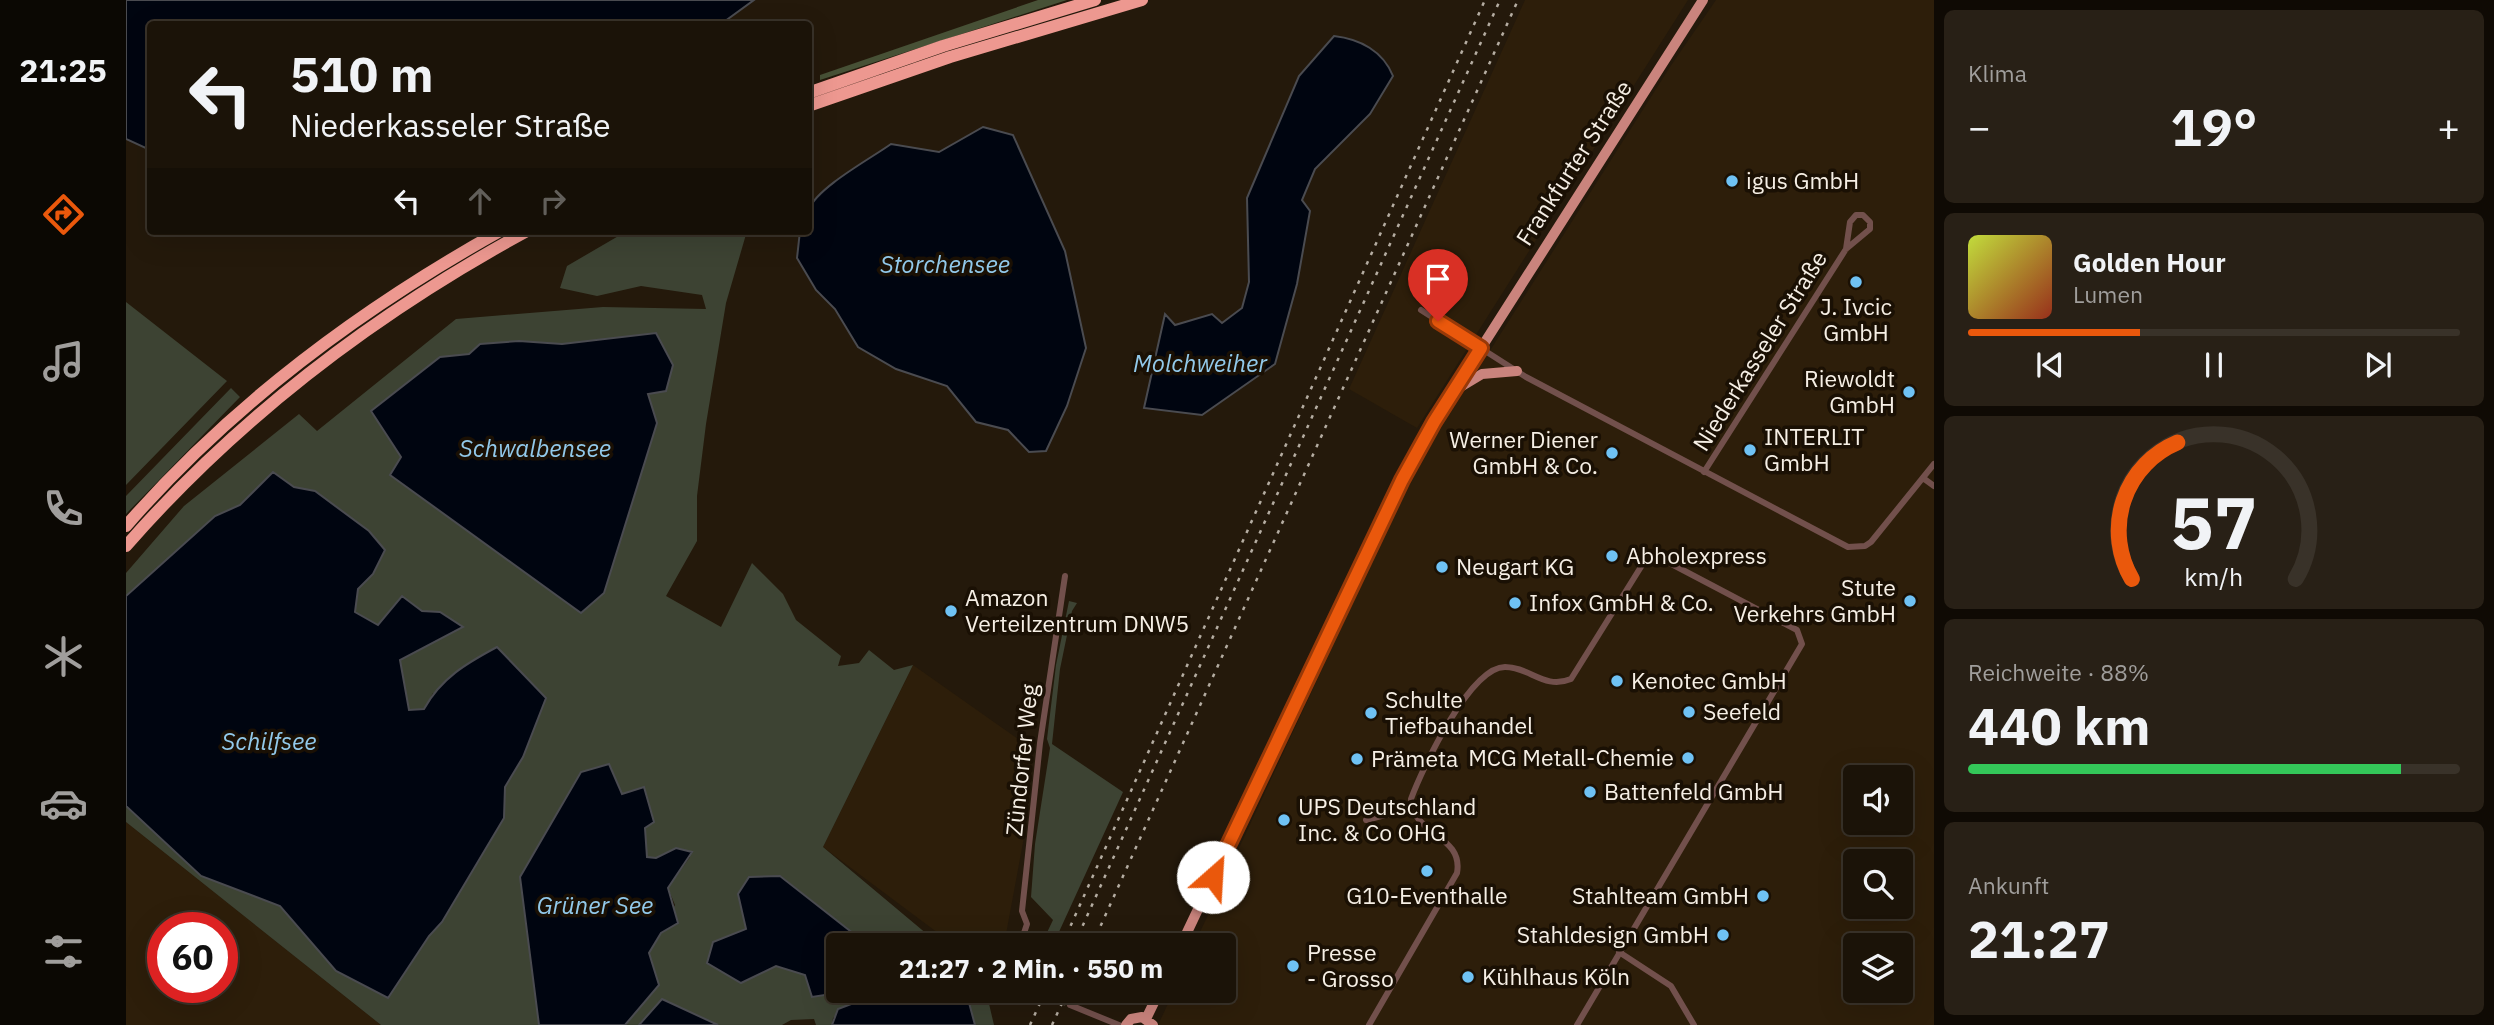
<!DOCTYPE html>
<html lang="de">
<head>
<meta charset="utf-8">
<style>
  :root { --surface:#1b1308; --page:#282016; --text:#f1f3f6; --muted:#a09e9c; --line:#393229; --accent:#ea580c }
  body { margin:0; font-family:"IBM Plex Sans",sans-serif; background:var(--page); color:var(--text); height:100vh; display:flex; flex-direction:column; font-size:26px; white-space:nowrap }
  * { box-sizing:border-box; margin:0 }
  p { font-size:23px; color:var(--muted) }
  .icon { flex:none; width:38px; height:38px; fill:none; stroke:currentColor; stroke-width:2; stroke-linecap:round; stroke-linejoin:round }
  .map { position:relative; flex:1; overflow:hidden }
  .side { display:flex; flex-direction:column; gap:10px; padding:10px; background:#0f0a04; width:560px }
  .side>* { flex:none }
  .guide { position:absolute; left:21px; top:21px; width:665px; height:214px; border-radius:7px; box-shadow:0 7px 28px #0002,0 0 0 2px var(--line); background:#1b1308; color:var(--text); overflow:hidden }
  .fabs { position:absolute; left:1717px; top:765px; display:grid; gap:14px }
  .fabs a { display:grid; place-items:center; width:70px; height:70px; border-radius:7px; background:var(--surface); box-shadow:0 7px 28px #0002,0 0 0 2px var(--line); font-size:35px }
  .speed { position:absolute; left:21px; top:912px; display:flex; gap:14px; font-size:35px; font-weight:700; text-align:center }
  .speed>* { display:grid; place-content:center; width:91px; height:91px; border-radius:50%; background:var(--surface); box-shadow:0 7px 28px #0002,0 0 0 2px var(--line); line-height:1 }
  .speed .limit { border:10px solid #d22; background:#fff; color:#111 }
  .pin { position:absolute; display:grid; place-items:center; width:60px; height:60px; color:#fff; margin:-72px -30px; border-radius:50% 50% 50% 0; rotate:-45deg; box-shadow:0 0 7px #0007 }
  .pin .icon { rotate:45deg }
  .me { position:absolute; width:77px; margin:-38px; rotate:26deg; stroke-linejoin:round; filter:drop-shadow(0 0 5px #0008) }
  .turn { display:flex; align-items:center; gap:24px; height:147px; padding:0 28px; font-size:32px }
  .turn .icon { width:91px; height:91px; stroke-width:2.5 }
  .turn b { display:block; font-size:49px; line-height:60px }
  .lanes { display:flex; align-items:center; height:66px; padding:0 28px; background:#0003; justify-content:center; gap:35px; direction:ltr }
  .lanes .off { opacity:.35 }
  .big { font-size:52px; font-weight:700; line-height:1.1 }
  .side .widget { flex:1; display:flex; flex-direction:column; justify-content:center; gap:10px; min-width:0; padding:0 24px; border-radius:10px; background:var(--page) }
  .side .dial { align-items:center; gap:0 }
  .dial svg { height:182px; overflow:visible; fill:none; stroke:var(--line); stroke-width:7; stroke-linecap:round; text-anchor:middle }
  .dial text { fill:var(--text); stroke:none }
  .song { display:flex; align-items:center; gap:21px }
  .cover { width:84px; height:84px; border-radius:10px; background:linear-gradient(135deg,hsl(70 70% 55%),hsl(10 70% 35%)) }
  .played { height:7px; border-radius:4px; background:linear-gradient(90deg,var(--accent) 35%,var(--line) 35%) }
  .keys { display:flex; justify-content:space-around; direction:ltr }
  .heat { display:flex; justify-content:space-between; align-items:center; font-size:38px; direction:ltr }
  .charge { height:10px; border-radius:5px; background:linear-gradient(90deg,#34c759 88%,var(--line) 0) }
  .trip { position:absolute; left:700px; top:933px; width:410px; height:70px; border-radius:7px; background:var(--surface); box-shadow:0 7px 28px #0002,0 0 0 2px var(--line); font-weight:700; line-height:70px; text-align:center }
  main { display:flex; flex:1; min-height:0 }
  .tab-bar { display:flex; flex-direction:column; width:126px; justify-content:space-around; align-items:center; background:#0b0803; color:var(--muted) }
  .tab-bar .icon { width:49px; height:49px }
  .tab-bar .on { color:var(--accent) }
  .tab-bar b { font-size:32px; color:var(--text) }
  .map>svg:first-child { display:block }
  .built { fill:#2d1e0a; fill-rule:evenodd }
  .green { fill:#3d4333; fill-rule:evenodd }
  .forest { fill:#475136 }
  .water { fill:#000510; stroke:#4a4b50; stroke-width:2 }
  .lines { fill:none; stroke-linecap:round; stroke-linejoin:round }
  .street-tunnel { stroke:#44392c; stroke-width:6; stroke-dasharray:6 3; stroke-linecap:butt }
  .street { stroke:#72504c; stroke-width:6 }
  .primary { stroke:#ca847d; stroke-width:10 }
  .highway { stroke:#ed9890; stroke-width:12 }
  .rail { stroke:#b5ada2; stroke-width:2.5; stroke-dasharray:3.5 7; stroke-linecap:butt }
  .route-casing { stroke:#983908; stroke-width:18 }
  .route { stroke:#ea580c; stroke-width:12 }
  .poi-dot { fill:#6fc2f4; stroke:#1a1004; stroke-width:2.5 }
  .labels { text-anchor:middle; stroke-width:7; stroke-linejoin:round; paint-order:stroke }
  .street-label { font-size:23px; fill:#f6efe5; stroke:#1a1004 }
  .poi-label { font-size:23px; fill:#f6efe5; stroke:#1a1004; text-anchor:start }
  .water-label { font-size:24px; font-style:italic; fill:#92c9ea; stroke:#1a1004 }
</style>
</head>
<body>
<main>
<nav class="tab-bar">
<b>21:25</b>
<svg class="icon on" aria-label="directions" viewBox="0 0 24 24"><path d="M12 3l9 9-9 9-9-9zM9 14v-3h6M13 9l2 2-2 2"/></svg>
<svg class="icon" aria-label="music" viewBox="0 0 24 24"><path d="M9 18V5l10-2v13"/><circle cx="6" cy="18" r="3"/><circle cx="16" cy="16" r="3"/></svg>
<svg class="icon" aria-label="phone" viewBox="0 0 24 24"><path d="M5 4h4l2 5-3 2q2 4 5 5l2-3 5 2v4C11 20 4 13 5 4z"/></svg>
<svg class="icon" aria-label="climate" viewBox="0 0 24 24"><path d="M12 3v18M4 7l16 10M4 17L20 7"/></svg>
<svg class="icon" aria-label="car" viewBox="0 0 24 24"><path d="M5 17H2v-5l4-1 3-4h7l3 4 3 1v5h-3M9 17h6M6 11h13"/><circle cx="7" cy="17" r="2"/><circle cx="17" cy="17" r="2"/></svg>
<svg class="icon" aria-label="filters" viewBox="0 0 24 24"><path d="M4 7h16M4 17h16"/><circle cx="9" cy="7" r="2"/><circle cx="15" cy="17" r="2"/></svg>
</nav>
<div class="map">
<svg width="1808" height="1025" viewBox="0 0 1808 1025">
  <rect width="100%" height="100%" fill="#24190b"/>
  <path class="built" d="M1399,0H1562L1291,428L1223,389Z
    M1590,0H1808V1025H1032L1048,991L1097,990V945H1068L1270,510L1311,434L1544,67ZM1729,777H1774V822H1729ZM1729,861H1774V906H1729ZM1729,945H1774V990H1729Z
    M787,665L906,749L898,837L878,945H828L697,847Z
    M0,822L255,1025H0ZM37,928H96V987H37Z"/>
  <path class="green" d="M501,231H621L600,303L580,424L571,496V541L540,596L595,627L626,563L657,594L670,620L715,656L712,666L733,663L743,650L768,670L787,665L697,847L814,945H742L655,876L612,894L620,929L587,942L615,983L650,966L680,975L703,996L725,991L732,992L733,1001L707,1018L706,1025H690L688,1019L665,1020L656,1025H592L536,999L513,1025H499L533,985L523,953L549,905L542,888L564,857H520L517,787L496,794L483,765L394,877L413,1025H255L0,822V806L75,876L154,906L210,971L303,936L316,922L378,818L379,787L397,757L307,693L298,709L283,711L274,660L336,626L314,612L296,611L276,596L252,625L229,612L232,589L247,574L189,491L168,487L147,472L114,505L89,516L0,596V573L58,506L173,414L191,431L330,319L477,307L580,309L576,295L515,286L471,296L434,288L441,266ZM530,333L522,394L531,423L265,475L275,457L314,357L343,354L393,341L436,344Z
    M0,302L101,381L0,485Z
    M105,388L114,397L0,514V496Z
    M943,601L951,603L946,611L934,669L926,744L997,792L927,945H915L927,920L905,897L909,844L924,748L921,739L930,665Z
    M833,991H860L868,1025H849L842,999Z"/>
  <path class="forest" d="M912,0H941L694,80V75Z"/>
  <path class="water" d="M0,0H628L595,24H24V150L0,139Z
    M1208,36C1234,39 1257,51 1267,76L1244,114L1189,169L1176,200L1184,211L1171,284L1149,364L1076,415L1018,408L1039,314L1049,325L1086,314L1096,323L1116,308L1123,282L1121,198L1173,76Z
    M857,127L887,135L939,251L960,348L941,406L920,451L903,452L882,430L850,422L821,386L770,369L732,347L709,309L690,290L671,258L674,231H682C682,224 681,215 683,209C692,187 744,159 765,144L813,152Z
    M530,333L547,365L540,391L522,394L531,423L478,593L455,613L264,475L275,457L245,411L314,357L343,354L354,344L393,341L436,344Z
    M147,472L168,487L189,491L243,531L259,550L247,574L232,589L229,612L252,625L276,596L296,611L314,612L337,627L274,660L283,710L298,709C315,678 341,663 371,647L420,698L397,757L379,787L378,818L316,922L303,936L262,998L210,971L154,906L75,876L0,806V596L89,516L114,505Z
    M483,764L496,794L518,787L528,822L519,828L521,857L530,858L550,848L566,852L542,888L552,923L535,933L523,953L533,985L499,1025H413L394,877L455,772Z
    M654,876L742,945H712V990L725,991L686,997L679,975L650,966L615,983L581,963L587,942L620,929L612,894L623,877Z
    M728,990L780,995L784,991H833L842,999L849,1025H706L712,1009L733,1001L732,992Z
    M536,999L592,1025H513Z"/>
  <g class="lines">
    <path class="street-tunnel" d="M910,990L944,1005"/>
    <path class="street" d="M1295,310L1400,377L1722,547L1739,546L1745,542L1808,464
      M1578,472L1720,249L1744,229V222L1737,215H1730L1724,222L1720,249
      M1797,478L1808,486
      M1240,820L1286,808
      M894,945L901,924L896,911L914,743L939,576
      M1493,952L1545,986L1568,1025
      M944,1005L993,1025
      M1243,1025L1331,873C1338,835 1286,835 1285,799C1296,769 1344,667 1379,667C1404,667 1418,690 1445,679L1518,562L1534,558L1671,630L1676,644L1451,1025"/>
    <path class="primary" d="M1331,389L1356,374L1391,371
      M1055,945L1276,480L1308,422L1577,0
      M1020,1019L1034,990
      M1000,1025L1005,1019L1016,1017L1027,1025"/>
    <path class="highway" d="M682,93L817,46L969,0
      M682,106L824,57L1016,0
      M0,526C104,406 236,308 374,231
      M0,546C113,417 250,313 401,231"/>
    <path class="rail" d="M936,945L1359,0
      M948,945L1374,0
      M966,945L1392,0
      M904,1025L920,990
      M926,1025L942,990"/>
  </g>
  <g class="lines">
    <defs>
      <path id="route" d="M1087,877L1276,480L1308,422L1355,348L1312,321"/>
    </defs>
    <use href="#route" class="route-casing"/>
    <use href="#route" class="route"/>
  </g>
  <g class="poi-dot">
    <circle cx="1606" cy="181" r="7"/>
    <circle cx="1730" cy="282" r="7"/>
    <circle cx="1783" cy="392" r="7"/>
    <circle cx="1624" cy="450" r="7"/>
    <circle cx="1486" cy="453" r="7"/>
    <circle cx="1486" cy="556" r="7"/>
    <circle cx="1316" cy="567" r="7"/>
    <circle cx="1784" cy="601" r="7"/>
    <circle cx="1389" cy="603" r="7"/>
    <circle cx="825" cy="611" r="7"/>
    <circle cx="1491" cy="681" r="7"/>
    <circle cx="1563" cy="712" r="7"/>
    <circle cx="1245" cy="713" r="7"/>
    <circle cx="1562" cy="758" r="7"/>
    <circle cx="1231" cy="759" r="7"/>
    <circle cx="1464" cy="792" r="7"/>
    <circle cx="1158" cy="820" r="7"/>
    <circle cx="1301" cy="871" r="7"/>
    <circle cx="1637" cy="896" r="7"/>
    <circle cx="1597" cy="935" r="7"/>
    <circle cx="1167" cy="966" r="7"/>
    <circle cx="1342" cy="977" r="7"/>
  </g>
  <g class="labels">
    <g class="street-label">
      <text transform="translate(1448 163) rotate(-57)" y="8">Frankfurter Straße</text>
      <text transform="translate(1634 351) rotate(-58)" y="8">Niederkasseler Straße</text>
      <text transform="translate(896 760) rotate(-84)" y="8">Zündorfer Weg</text>
    </g>
    <g class="poi-label">
      <text x="1620" y="189">igus GmbH</text>
      <text x="1730" y="315" text-anchor="middle">J. Ivcic<tspan x="1730" dy="26">GmbH</tspan></text>
      <text x="1769" y="387" text-anchor="end">Riewoldt<tspan x="1769" dy="26">GmbH</tspan></text>
      <text x="1638" y="445">INTERLIT<tspan x="1638" dy="26">GmbH</tspan></text>
      <text x="1472" y="448" text-anchor="end">Werner Diener<tspan x="1472" dy="26">GmbH &amp; Co.</tspan></text>
      <text x="1500" y="564">Abholexpress</text>
      <text x="1330" y="575">Neugart KG</text>
      <text x="1770" y="596" text-anchor="end">Stute<tspan x="1770" dy="26">Verkehrs GmbH</tspan></text>
      <text x="839" y="606">Amazon<tspan x="839" dy="26">Verteilzentrum DNW5</tspan></text>
      <text x="1403" y="611">Infox GmbH &amp; Co.</text>
      <text x="1505" y="689">Kenotec GmbH</text>
      <text x="1259" y="708">Schulte<tspan x="1259" dy="26">Tiefbauhandel</tspan></text>
      <text x="1577" y="720">Seefeld</text>
      <text x="1548" y="766" text-anchor="end">MCG Metall-Chemie</text>
      <text x="1245" y="767">Prämeta</text>
      <text x="1478" y="800">Battenfeld GmbH</text>
      <text x="1172" y="815">UPS Deutschland<tspan x="1172" dy="26">Inc. &amp; Co OHG</tspan></text>
      <text x="1301" y="904" text-anchor="middle">G10-Eventhalle</text>
      <text x="1623" y="904" text-anchor="end">Stahlteam GmbH</text>
      <text x="1583" y="943" text-anchor="end">Stahldesign GmbH</text>
      <text x="1181" y="961">Presse<tspan x="1181" dy="26">- Grosso</tspan></text>
      <text x="1356" y="985">Kühlhaus Köln</text>
    </g>
    <g class="water-label">
      <text x="819" y="273">Storchensee</text>
      <text x="1074" y="372">Molchweiher</text>
      <text x="409" y="457">Schwalbensee</text>
      <text x="143" y="750">Schilfsee</text>
      <text x="469" y="914">Grüner See</text>
    </g>
  </g>
</svg>
<div class="fabs">
<a><svg class="icon" aria-label="sound" viewBox="0 0 24 24"><path d="M4 9h4l5-4v14l-5-4H4zM17 9q2 3 0 6"/></svg></a>
<a><svg class="icon" aria-label="search" viewBox="0 0 24 24"><circle cx="10" cy="10" r="6"/><path d="M15 15l6 6"/></svg></a>
<a><svg class="icon" aria-label="layers" viewBox="0 0 24 24"><path d="M12 4l9 5-9 5-9-5zM3 14l9 5 9-5"/></svg></a>
</div>
<div class="speed"><div class="limit">60</div></div>
<div class="pin" style="left:1312px;top:321px;background:#d93025"><svg class="icon" aria-label="arrive" viewBox="0 0 24 24"><path d="M6 21V4h12l-3 4 3 4H6"/></svg></div>
<svg class="me" style="left:1087px;top:877px" viewBox="-20 -20 40 40"><circle r="19" fill="#fff"/><path d="M0-13L10 11 0 6-10 11z" fill="#ea580c"/></svg>
<div class="trip">21:27 · 2 Min. · 550 m</div>
<div class="guide">
<div class="turn"><svg class="icon" aria-label="left" viewBox="0 0 24 24"><path d="M17 20v-9H6M10 6l-5 5 5 5"/></svg><div><b>510 m</b>Niederkasseler Straße</div></div>
<div class="lanes"><svg class="icon" aria-label="left" viewBox="0 0 24 24"><path d="M17 20v-9H6M10 6l-5 5 5 5"/></svg><svg class="icon off" aria-label="ahead" viewBox="0 0 24 24"><path d="M12 20V5M6 11l6-6 6 6"/></svg><svg class="icon off" aria-label="right" viewBox="0 0 24 24"><path d="M7 20v-9h11M14 6l5 5-5 5"/></svg></div>
</div>
</div>
<section class="side">
<div class="widget"><p>Klima</p>
<div class="heat"><a>−</a><b class="big">19°</b><a>+</a></div>
</div>
<div class="widget">
<div class="song"><i class="cover"></i><div><b>Golden Hour</b><p>Lumen</p></div></div>
<div class="played"></div>
<div class="keys"><svg class="icon" aria-label="previous" viewBox="0 0 24 24"><path d="M18 5L8 12l10 7zM5 5v14"/></svg><svg class="icon" aria-label="pause" viewBox="0 0 24 24"><path d="M8 5v14M16 5v14"/></svg><svg class="icon" aria-label="next" viewBox="0 0 24 24"><path d="M6 5l10 7-10 7zM19 5v14"/></svg></div>
</div>
<div class="widget dial"><svg viewBox="0 0 100 80">
<path d="M14 69A42 42 0 1 1 86 69"/>
<path d="M14 69A42 42 0 0 1 34 9" stroke="#ea580c"/>
<text x="50" y="56" font-size="32" font-weight="700">57</text>
<text x="50" y="72" font-size="11">km/h</text>
</svg></div>
<div class="widget"><p>Reichweite · 88%</p><b class="big">440 km</b><div class="charge"></div></div>
<div class="widget"><p>Ankunft</p><b class="big">21:27</b></div>
</section>
</main>
</body>
</html>
